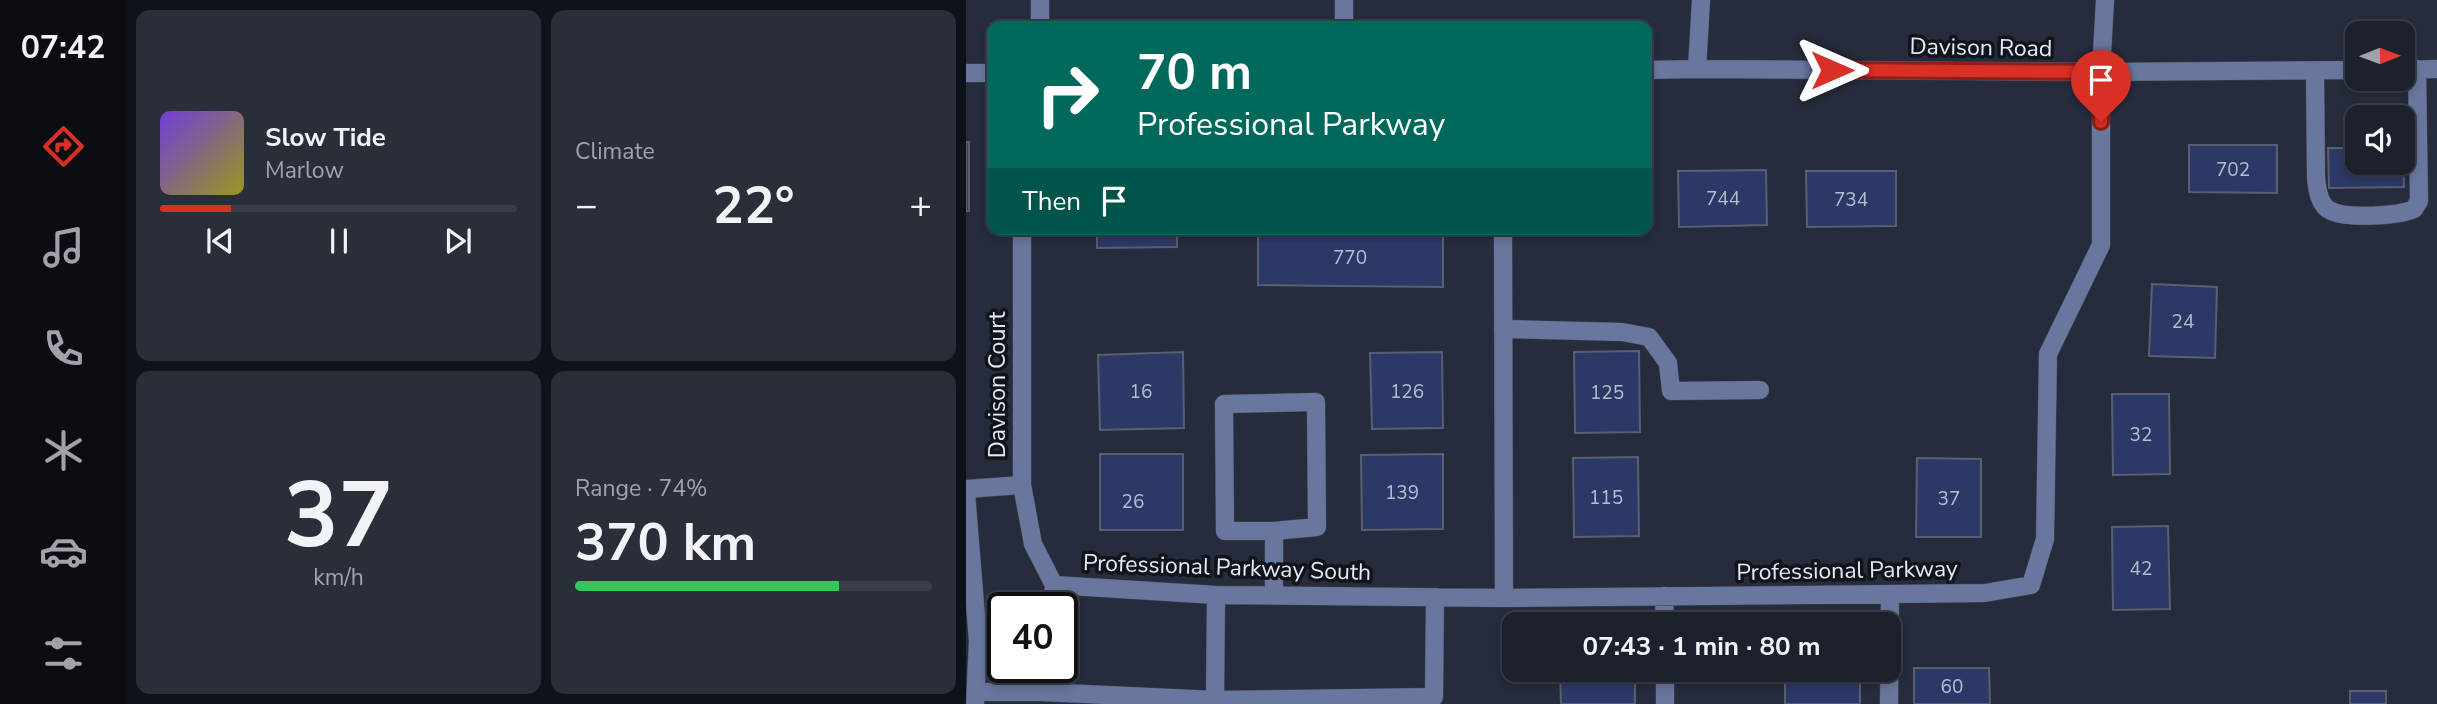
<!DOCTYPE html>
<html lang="en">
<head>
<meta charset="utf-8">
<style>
  :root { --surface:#1c212d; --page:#292e39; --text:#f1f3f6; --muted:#a0a3aa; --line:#3a3e49; --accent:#d93025 }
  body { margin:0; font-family:"Nunito Sans",sans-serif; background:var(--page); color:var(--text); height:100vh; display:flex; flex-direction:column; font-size:26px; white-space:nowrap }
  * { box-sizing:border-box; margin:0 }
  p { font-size:23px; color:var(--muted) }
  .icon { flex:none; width:38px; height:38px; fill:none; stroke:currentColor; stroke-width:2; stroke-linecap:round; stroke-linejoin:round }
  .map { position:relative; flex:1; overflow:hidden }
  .side { display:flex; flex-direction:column; gap:10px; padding:10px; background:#0f1219; width:840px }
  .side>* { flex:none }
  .guide { position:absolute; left:21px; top:21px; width:665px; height:214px; border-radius:14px; box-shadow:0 4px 10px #0003,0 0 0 2px var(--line); background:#00695c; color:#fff; overflow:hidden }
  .needle { width:46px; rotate:89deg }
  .fabs { position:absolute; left:1379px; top:21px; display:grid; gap:14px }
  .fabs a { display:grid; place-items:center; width:70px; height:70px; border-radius:14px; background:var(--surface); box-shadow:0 4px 10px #0003,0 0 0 2px var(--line); font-size:35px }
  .speed { position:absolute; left:21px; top:592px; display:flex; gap:14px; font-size:35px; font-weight:700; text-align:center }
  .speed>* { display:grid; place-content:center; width:91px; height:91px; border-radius:50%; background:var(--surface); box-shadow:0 4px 10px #0003,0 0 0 2px var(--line); line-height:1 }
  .speed .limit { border:4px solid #111; border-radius:10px; background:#fff; color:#111 }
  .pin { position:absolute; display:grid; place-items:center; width:60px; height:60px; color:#fff; margin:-72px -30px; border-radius:50% 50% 50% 0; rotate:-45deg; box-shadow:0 0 7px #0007 }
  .pin .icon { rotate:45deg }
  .me { position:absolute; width:77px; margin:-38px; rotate:90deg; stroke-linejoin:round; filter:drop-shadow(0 0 5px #0008) }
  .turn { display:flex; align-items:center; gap:24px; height:147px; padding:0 35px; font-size:32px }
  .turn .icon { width:91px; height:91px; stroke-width:2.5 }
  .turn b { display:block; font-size:49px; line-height:60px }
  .then { display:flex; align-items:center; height:66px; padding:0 35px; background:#0003; gap:14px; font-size:26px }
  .big { font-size:52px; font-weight:700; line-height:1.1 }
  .side .widget { flex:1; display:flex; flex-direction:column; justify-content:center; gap:10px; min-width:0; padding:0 24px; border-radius:14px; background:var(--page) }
  .side .dial { align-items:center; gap:0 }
  .dial b { font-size:91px; line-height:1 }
  .song { display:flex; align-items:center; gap:21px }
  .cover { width:84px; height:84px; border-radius:10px; background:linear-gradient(135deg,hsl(260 70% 55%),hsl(60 70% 35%)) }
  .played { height:7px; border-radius:4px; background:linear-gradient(90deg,var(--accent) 20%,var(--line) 20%) }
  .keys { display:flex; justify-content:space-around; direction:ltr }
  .heat { display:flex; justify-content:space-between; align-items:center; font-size:38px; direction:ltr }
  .charge { height:10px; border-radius:5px; background:linear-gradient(90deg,#34c759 74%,var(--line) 0) }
  .side .tiles { flex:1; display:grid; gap:10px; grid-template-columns:repeat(2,1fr) }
  .trip { position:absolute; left:536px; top:612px; width:399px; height:70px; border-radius:14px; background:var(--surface); box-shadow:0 4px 10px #0003,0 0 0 2px var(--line); font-weight:700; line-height:70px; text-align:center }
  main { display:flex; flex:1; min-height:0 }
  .menu { display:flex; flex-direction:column; width:126px; justify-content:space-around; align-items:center; background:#0b0d12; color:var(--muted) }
  .menu .icon { width:49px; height:49px }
  .menu .current { color:var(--accent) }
  .menu b { font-size:32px; color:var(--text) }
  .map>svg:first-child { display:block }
  .building { fill:#2c3966; stroke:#595f71; stroke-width:2 }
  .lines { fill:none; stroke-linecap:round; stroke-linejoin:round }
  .minor-casing { stroke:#454a59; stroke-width:19 }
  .minor { stroke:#69779e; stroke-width:18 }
  .route-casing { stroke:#8d1f18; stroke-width:18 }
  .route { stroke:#d93025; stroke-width:12 }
  .labels { text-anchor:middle; stroke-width:7; stroke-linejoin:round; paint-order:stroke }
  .number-label { font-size:19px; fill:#b7bdd0 }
  .street-label { font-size:23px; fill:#e5e9f4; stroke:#12141c }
</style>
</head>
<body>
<main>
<nav class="menu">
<b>07:42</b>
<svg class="icon current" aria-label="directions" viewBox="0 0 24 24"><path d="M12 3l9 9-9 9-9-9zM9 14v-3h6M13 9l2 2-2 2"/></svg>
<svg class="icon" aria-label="music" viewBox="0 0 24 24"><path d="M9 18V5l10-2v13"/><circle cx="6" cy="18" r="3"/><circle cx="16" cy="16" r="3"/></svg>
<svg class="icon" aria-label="phone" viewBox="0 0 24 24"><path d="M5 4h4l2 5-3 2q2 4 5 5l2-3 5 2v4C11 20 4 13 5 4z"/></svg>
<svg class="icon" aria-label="climate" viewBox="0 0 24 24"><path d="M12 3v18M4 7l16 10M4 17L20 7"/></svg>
<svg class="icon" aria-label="car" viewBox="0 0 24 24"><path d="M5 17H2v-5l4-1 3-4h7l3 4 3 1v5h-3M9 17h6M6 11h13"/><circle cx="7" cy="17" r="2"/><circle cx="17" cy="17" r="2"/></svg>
<svg class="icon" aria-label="filters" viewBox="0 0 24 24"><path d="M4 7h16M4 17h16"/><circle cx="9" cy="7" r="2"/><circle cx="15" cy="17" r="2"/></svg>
</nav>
<section class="side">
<div class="tiles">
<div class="widget">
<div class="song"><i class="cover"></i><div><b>Slow Tide</b><p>Marlow</p></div></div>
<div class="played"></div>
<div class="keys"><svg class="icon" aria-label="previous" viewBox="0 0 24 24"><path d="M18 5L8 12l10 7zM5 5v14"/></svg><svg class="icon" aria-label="pause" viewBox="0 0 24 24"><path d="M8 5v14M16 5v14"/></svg><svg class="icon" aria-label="next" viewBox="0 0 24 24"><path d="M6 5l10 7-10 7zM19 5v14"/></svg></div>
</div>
<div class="widget"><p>Climate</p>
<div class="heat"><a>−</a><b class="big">22°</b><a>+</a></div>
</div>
<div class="widget dial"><b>37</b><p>km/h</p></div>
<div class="widget"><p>Range · 74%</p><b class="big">370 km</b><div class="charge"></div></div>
</div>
</section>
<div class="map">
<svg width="1471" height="704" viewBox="0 0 1471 704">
  <rect width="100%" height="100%" fill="#262c3c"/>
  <path class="building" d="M0,142H3V211H0Z
    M1223,145H1311V193L1223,192Z
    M1437,147L1438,187L1363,188L1362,148H1391V163H1437Z
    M800,170L801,225L713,227L712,171Z
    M840,171H930V226L841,227Z
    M131,229H211V247L131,248Z
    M292,229H477V287L292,285Z
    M1186,284L1251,287L1249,358L1183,356Z
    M673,351L674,432L609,433L608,352Z
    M217,352L218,428L134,430L132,355Z
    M476,352L477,428L406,429L404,353Z
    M1146,394H1203L1204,474L1147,475Z
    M134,454H217V530H134Z
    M477,454V529L396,530L395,455Z
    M672,457L673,536L608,537L607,458Z
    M951,458L1015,459V537H950Z
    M1202,526L1204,609L1147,610L1146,527Z
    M948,668H1023L1024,704H948Z
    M594,670H669V704H595Z
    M819,670H894V704H819Z
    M1384,691H1420V704H1384Z"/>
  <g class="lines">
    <defs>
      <path id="minor" d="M378,0V26
        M74,26V0
        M731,69L735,0
        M681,70L731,69L1135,72L1391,70
        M1437,70L1471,69
        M1349,71L1350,177C1351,189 1353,206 1365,211C1382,219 1432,216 1448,209L1453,201L1451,69
        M0,73H26
        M56,229V485L67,544L88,585L250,595L538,598L1019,593L1065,585L1079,539L1082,354L1135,245V72L1139,0
        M537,229L538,598
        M537,329L656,332L683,337L702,363L705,391L794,390
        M0,489L56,485
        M0,493L12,641L9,704
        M250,595L249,700L468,697L469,597
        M308,596V531H259L258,404L350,402L351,527L308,531
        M698,596L699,625
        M86,607L88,585
        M79,667L76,692L249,700
        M699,670V704
        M10,692H76
        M923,704L924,594"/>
    </defs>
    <use href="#minor" class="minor-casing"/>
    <use href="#minor" class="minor"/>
  </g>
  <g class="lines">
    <defs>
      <path id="route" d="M866,70L1135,72V122"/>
    </defs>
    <use href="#route" class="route-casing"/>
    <use href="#route" class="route"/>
  </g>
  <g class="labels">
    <g class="number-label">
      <text x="1267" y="176">702</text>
      <text x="757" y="205">744</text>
      <text x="885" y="206">734</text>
      <text x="384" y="264">770</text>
      <text x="1217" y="328">24</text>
      <text x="175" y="398">16</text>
      <text x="441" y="398">126</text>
      <text x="641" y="399">125</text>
      <text x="1175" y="441">32</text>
      <text x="436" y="499">139</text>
      <text x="640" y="504">115</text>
      <text x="983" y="505">37</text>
      <text x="167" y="508">26</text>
      <text x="1175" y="575">42</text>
      <text x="986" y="693">60</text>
    </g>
    <g class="street-label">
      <text transform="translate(1015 47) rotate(1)" y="8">Davison Road</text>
      <text transform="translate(31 385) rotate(-90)" y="8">Davison Court</text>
      <text transform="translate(261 567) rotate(2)" y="8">Professional Parkway South</text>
      <text transform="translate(881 570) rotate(-1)" y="8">Professional Parkway</text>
    </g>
  </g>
</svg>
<div class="fabs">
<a><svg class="needle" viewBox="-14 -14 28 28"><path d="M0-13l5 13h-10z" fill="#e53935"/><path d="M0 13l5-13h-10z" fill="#a0a3aa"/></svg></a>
<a><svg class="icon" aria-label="sound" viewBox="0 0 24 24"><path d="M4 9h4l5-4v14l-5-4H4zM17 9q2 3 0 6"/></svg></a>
</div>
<div class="speed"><div class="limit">40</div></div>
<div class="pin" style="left:1135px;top:122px;background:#d93025"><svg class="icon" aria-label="arrive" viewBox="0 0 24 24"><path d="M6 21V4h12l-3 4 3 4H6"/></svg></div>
<svg class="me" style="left:866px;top:70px" viewBox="-20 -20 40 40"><path d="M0-17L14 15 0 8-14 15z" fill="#d93025" stroke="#fff" stroke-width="4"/></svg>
<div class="trip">07:43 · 1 min · 80 m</div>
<div class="guide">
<div class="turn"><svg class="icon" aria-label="right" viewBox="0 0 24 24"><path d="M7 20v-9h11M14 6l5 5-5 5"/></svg><div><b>70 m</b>Professional Parkway</div></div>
<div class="then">Then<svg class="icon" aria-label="arrive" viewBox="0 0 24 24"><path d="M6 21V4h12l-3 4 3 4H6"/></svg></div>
</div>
</div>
</main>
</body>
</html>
